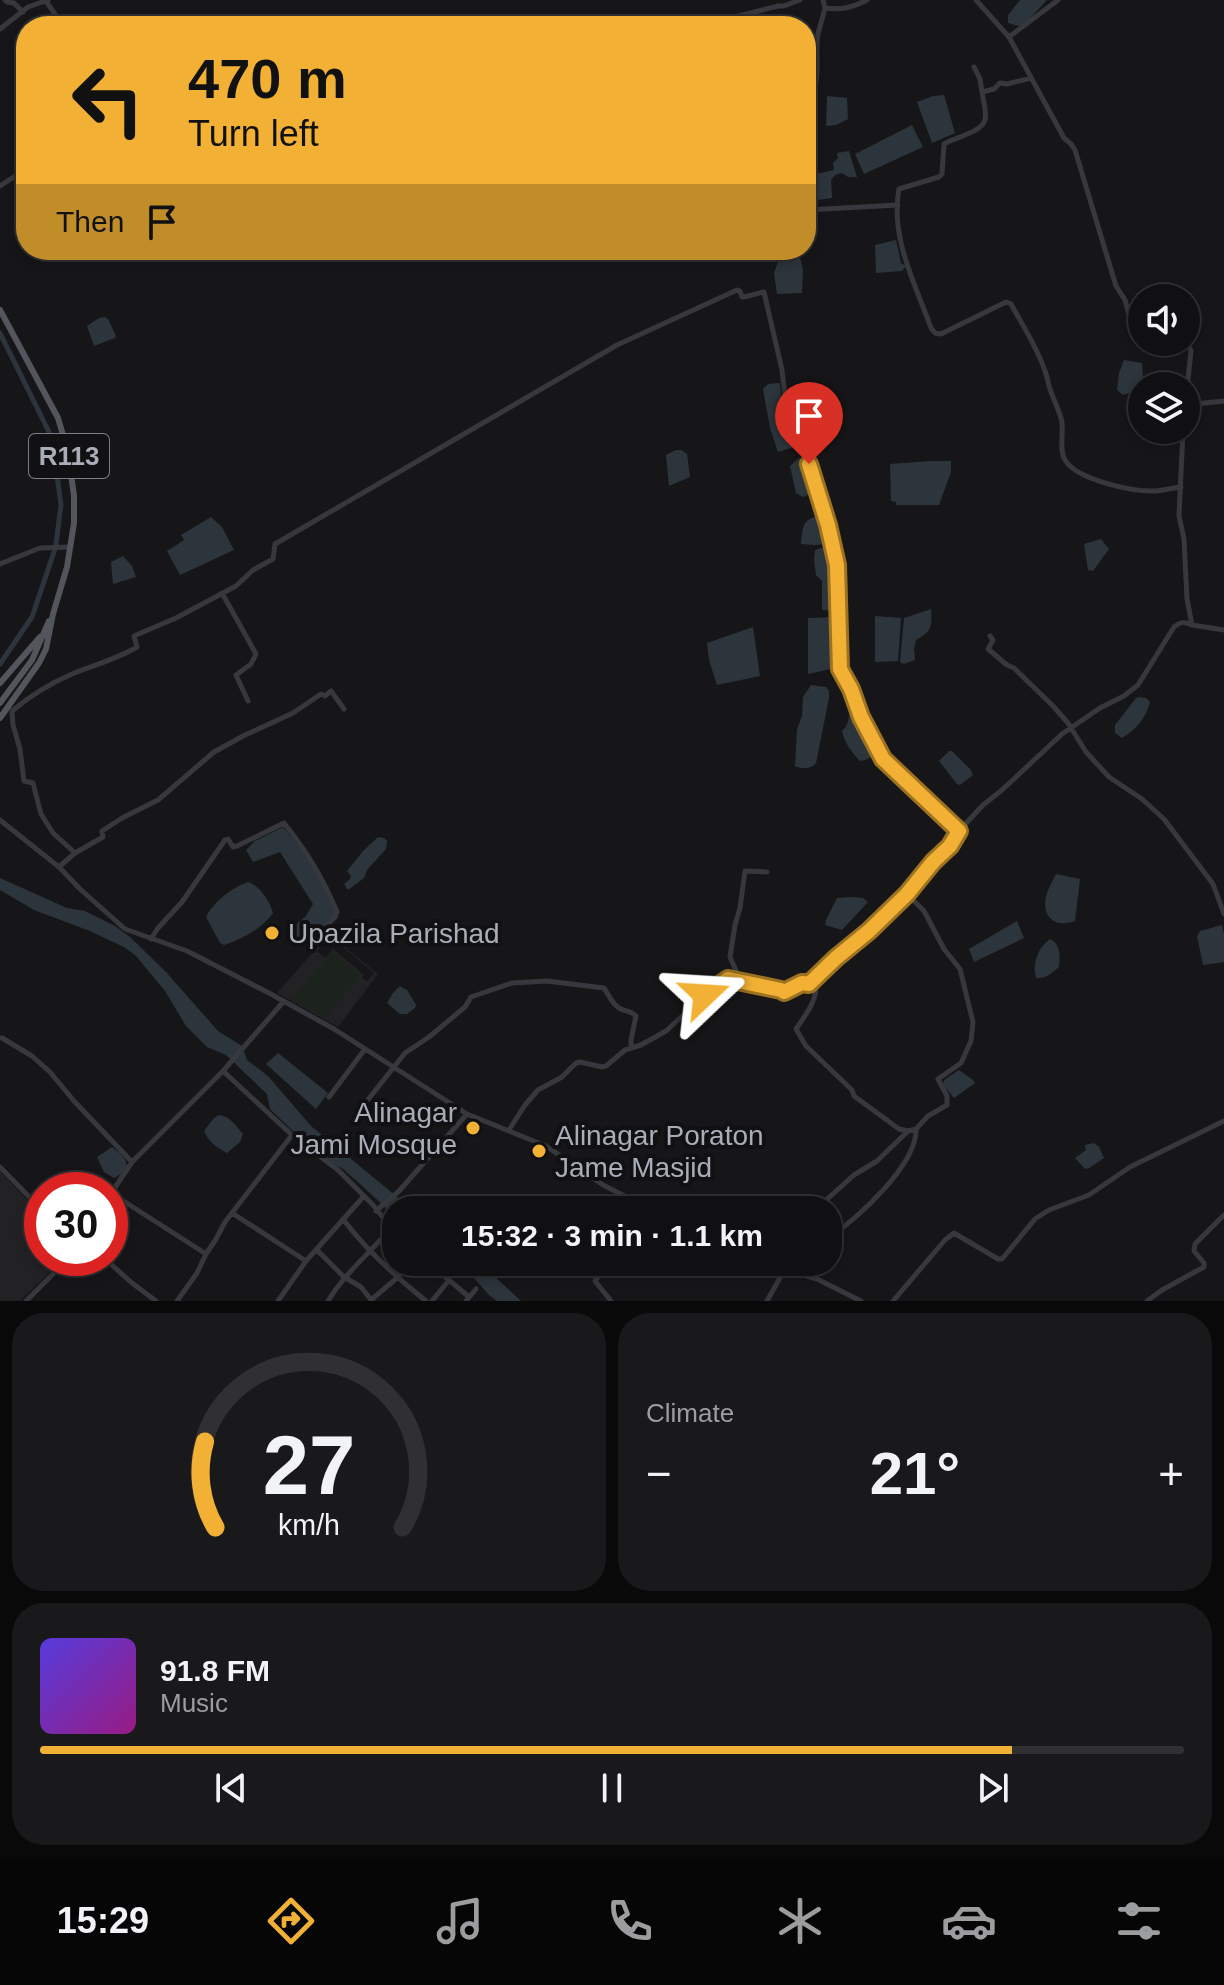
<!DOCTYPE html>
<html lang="en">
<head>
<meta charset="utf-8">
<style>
  :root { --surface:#101012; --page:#19191b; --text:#f1f3f6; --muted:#9c9d9f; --line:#303032; --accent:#f2b134 }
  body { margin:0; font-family:Helvetica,sans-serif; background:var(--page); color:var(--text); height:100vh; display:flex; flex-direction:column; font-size:30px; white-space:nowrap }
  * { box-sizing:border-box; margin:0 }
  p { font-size:26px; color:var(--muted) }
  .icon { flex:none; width:44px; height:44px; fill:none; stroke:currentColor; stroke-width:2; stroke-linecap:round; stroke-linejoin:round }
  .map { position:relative; height:1301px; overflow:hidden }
  .sheet { display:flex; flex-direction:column; gap:12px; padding:12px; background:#09090a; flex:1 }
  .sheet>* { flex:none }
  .hud { position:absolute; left:16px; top:16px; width:800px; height:244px; border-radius:32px; box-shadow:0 4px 12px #0003,0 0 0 2px var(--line); background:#f2b134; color:#111; overflow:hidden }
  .controls { position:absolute; left:1128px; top:284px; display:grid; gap:16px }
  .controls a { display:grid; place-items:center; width:72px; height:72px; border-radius:50%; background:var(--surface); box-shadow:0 4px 12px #0003,0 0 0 2px var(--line); font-size:40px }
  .speed { position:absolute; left:24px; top:1172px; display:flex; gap:16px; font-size:40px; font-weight:700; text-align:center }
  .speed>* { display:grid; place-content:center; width:104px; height:104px; border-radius:50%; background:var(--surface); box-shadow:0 4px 12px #0003,0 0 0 2px var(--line); line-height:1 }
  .speed .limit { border:12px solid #d22; background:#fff; color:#111 }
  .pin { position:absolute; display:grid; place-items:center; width:68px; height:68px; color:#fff; margin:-82px -34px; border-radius:50% 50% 50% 0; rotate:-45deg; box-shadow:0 0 8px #0007 }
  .pin .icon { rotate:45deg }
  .me { position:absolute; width:88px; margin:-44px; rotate:70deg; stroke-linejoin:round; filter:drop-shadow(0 0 6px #0008) }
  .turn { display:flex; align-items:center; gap:28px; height:168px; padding:0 40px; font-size:36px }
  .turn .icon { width:104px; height:104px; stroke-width:2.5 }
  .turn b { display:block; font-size:56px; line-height:68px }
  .then { display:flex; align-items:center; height:76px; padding:0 40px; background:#0003; gap:16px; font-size:30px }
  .big { font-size:60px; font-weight:700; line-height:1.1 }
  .sheet .widget { flex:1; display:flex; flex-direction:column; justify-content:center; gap:12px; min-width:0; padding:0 28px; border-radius:32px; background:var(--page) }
  .sheet .dial { align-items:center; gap:0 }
  .dial svg { height:208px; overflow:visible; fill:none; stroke:var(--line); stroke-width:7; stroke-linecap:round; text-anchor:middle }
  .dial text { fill:var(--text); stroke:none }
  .song { display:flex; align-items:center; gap:24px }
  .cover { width:96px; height:96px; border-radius:12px; background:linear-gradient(135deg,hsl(250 70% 55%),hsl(310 70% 35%)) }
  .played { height:8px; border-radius:4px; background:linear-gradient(90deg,var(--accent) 85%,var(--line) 85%) }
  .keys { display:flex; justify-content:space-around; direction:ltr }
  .heat { display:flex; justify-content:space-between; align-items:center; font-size:44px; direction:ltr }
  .sheet .tiles { flex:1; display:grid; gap:12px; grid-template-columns:1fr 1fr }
  .widget:last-child { grid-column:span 2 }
  .trip { position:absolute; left:382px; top:1196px; width:460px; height:80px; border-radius:32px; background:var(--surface); box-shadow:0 4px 12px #0003,0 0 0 2px var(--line); font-weight:700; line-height:80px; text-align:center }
  .dock { display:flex; height:128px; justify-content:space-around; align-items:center; background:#060607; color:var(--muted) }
  .dock .icon { width:56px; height:56px }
  .dock .current { color:var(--accent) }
  .dock b { font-size:36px; color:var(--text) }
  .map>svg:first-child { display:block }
  .built { fill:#222225; fill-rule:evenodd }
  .green { fill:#1c231d }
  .water { fill:#2c353c }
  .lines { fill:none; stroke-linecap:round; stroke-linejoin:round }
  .canal { stroke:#2c353c; stroke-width:5 }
  .minor { stroke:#37383d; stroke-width:5 }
  .major { stroke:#53555c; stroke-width:6 }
  .route-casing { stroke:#9d7322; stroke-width:20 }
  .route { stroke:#f2b134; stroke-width:14 }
  .poi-dot { fill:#f2b134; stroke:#111113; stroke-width:3 }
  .labels { text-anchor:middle; stroke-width:8; stroke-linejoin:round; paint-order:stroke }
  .shield { fill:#111113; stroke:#7b7e86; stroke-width:2 }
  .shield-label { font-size:26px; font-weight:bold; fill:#a8adb8 }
  .poi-label { font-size:28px; fill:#a8adb8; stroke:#111113; text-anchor:start }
</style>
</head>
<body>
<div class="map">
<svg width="1224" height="1301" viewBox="0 0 1224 1301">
  <rect width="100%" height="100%" fill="#161618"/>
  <path class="built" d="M329,934L378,974L338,1027L277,993ZM330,936L374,973L367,981L362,978L364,975L333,949L325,958L317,951Z
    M0,1171L42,1216V1258H64L20,1301H0Z"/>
  <path class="green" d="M333,952L361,975L326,1017L291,999Z"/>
  <path class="water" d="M1020,0H1047L1022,27L1008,23V15Z
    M944,95L955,133L932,143L917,102L933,96Z
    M827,96L847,98L848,119L836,125L826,126Z
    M912,125L923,147L864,174L855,154Z
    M849,151L857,177H848L842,173L835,175L831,180L832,198L818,200H808L807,184L812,175L834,170L833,163L838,158L837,153Z
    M896,240L901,263L906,266L902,271L876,273L875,245Z
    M780,256L800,257L803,270L802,293L777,294L774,273Z
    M105,317L108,319L116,336L115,338L94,346L87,326L99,318Z
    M1124,360L1142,363L1143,379L1138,390L1123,395L1117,390L1119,373Z
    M780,383L782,403L794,447L778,452L770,428L763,389L768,384Z
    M676,450H681L687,454L690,477L669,486L666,455Z
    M799,458L806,464L815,492L803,497L796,493L790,466Z
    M931,461H951V472L939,505H896V502L891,501L890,464Z
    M823,514L827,524V544L814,545L801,544C803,524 802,520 823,514Z
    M211,517L222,527L234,550L180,575L167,551L184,540L181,535Z
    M1101,539L1109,549L1093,571L1088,570L1084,544Z
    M824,547L831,549L835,570L836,611L822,610V581L816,575L814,559L815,550Z
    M123,556L132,566L136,577L113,584L111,562Z
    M931,609C932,626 932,631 916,640L914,649L915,660L904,664L900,662L904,618Z
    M875,616L901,618L898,661L875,662Z
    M836,617L835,668L808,674V618Z
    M753,627L760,676L717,685L709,660L707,643Z
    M811,685L826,687L829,691V698L816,763C810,770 802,769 795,766L797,729L802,716L803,697Z
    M853,697L877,750C874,757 867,760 860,761C852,753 844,742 842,731C851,724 849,711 849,700Z
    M1140,697L1146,698L1150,702C1146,718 1136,730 1122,738L1115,733V725L1136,698Z
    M949,751H952L971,770L973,775L960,785L957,784L939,761Z
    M283,827C306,852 323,882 335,913C324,927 314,937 296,943L290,939L292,928L306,916L313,904L280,852L253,862L246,850L255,841Z
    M378,837L384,838L387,841L386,849L367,870L364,878L348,890L344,884L350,879L351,876L347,871L363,851Z
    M1056,874L1080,879L1075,921C1053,929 1040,915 1047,893C1049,887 1053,880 1056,874Z
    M0,878L67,908L85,911L115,926L130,937L166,972L218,1031L242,1046L247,1060L268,1076L311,1126L413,1210H396V1222L384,1206L359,1183L343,1169L332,1163L299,1137L270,1109L267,1094L226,1055L207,1047L186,1026L165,991L136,956L124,947L90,931L34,910L0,890Z
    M248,882C260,886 270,901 273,913C262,929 242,939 224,945L220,943L206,917C214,901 232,888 248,882Z
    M852,897L863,898L868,902L842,930L825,925L826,920L837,898Z
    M1017,921L1024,938L974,962L969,949Z
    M1222,925L1224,934V962L1203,965L1197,936L1200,931Z
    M1050,939C1061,944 1060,957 1059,967C1052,973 1046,979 1036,978C1032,964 1038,947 1050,939Z
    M400,986L407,990L416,1005L415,1008L407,1014H400L387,1003L393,993Z
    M278,1053L328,1093L316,1109L266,1064Z
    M959,1070L973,1080L975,1083L954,1098L943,1085L944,1080Z
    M219,1115C230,1116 236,1126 243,1134L240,1142L227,1153C217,1148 208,1141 204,1131L214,1118Z
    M1094,1143L1099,1147L1104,1158L1089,1168L1085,1169L1075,1158L1086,1150L1085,1145Z
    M112,1147C126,1157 135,1168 114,1178L104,1172L97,1157Z
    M79,1173C92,1173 97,1179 103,1190H63L62,1181Z
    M460,1262H479L521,1301H497L489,1295Z"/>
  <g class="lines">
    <path class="canal" d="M0,333L52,438L61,505L56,544
      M0,664L32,617L55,549"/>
    <path class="minor" d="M5,0L7,2L14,3L23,12
      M823,0L825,8C841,10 852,8 867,0
      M976,0L1009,37L1064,138L1071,144L1075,150L1116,286L1125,300L1136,340C1149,349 1173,342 1189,346L1191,351L1186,398
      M46,1L63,26
      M699,26L714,19L731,18L778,6H784L800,0
      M0,29L28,7L48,0
      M1009,37L1058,0
      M974,67L980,79L982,92
      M1031,78L1007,84L1000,83L994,89L982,92C983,100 987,112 985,120C981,133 955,137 944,144L942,174L939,177L899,189C890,238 915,283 931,328L935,333L941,334L1006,302L1011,304C1023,326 1037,347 1045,371C1047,376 1048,383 1050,389C1053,398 1058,408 1061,418C1065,431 1058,448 1065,460C1077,480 1133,492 1156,491C1164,490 1173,488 1181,487
      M806,98L810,97C822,80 814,54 818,34C820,25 823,17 825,8
      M0,186L26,169
      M806,210L898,205
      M209,250L213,255L221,259L235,250
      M1186,405L1224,401
      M0,564L40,548L71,547
      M222,593L256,654L251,664L236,675L248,701
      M1192,625L1224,630
      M990,636L993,640L988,649L1007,665L1014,668L1053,706L1068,723L1086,752L1109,777L1142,799L1164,819L1213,884L1224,914
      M0,820L59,867L80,889L125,929L187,951L269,993L334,1029L467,1114L546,1146L603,1185L652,1210
      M75,853L53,833L41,814L33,783L24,781L20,749L13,725L12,711C31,695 49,684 72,674C94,665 117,659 137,647L134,636L176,618L236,586L253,570L273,559L275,544L617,345L737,290L740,291L742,297H744L764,292L782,370L786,404L797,445L809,464L828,525L837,565L840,669L851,689L861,717L883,759L959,831
      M59,867L75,853L103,837L102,831L122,818L158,800L214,752L243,736L293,713L321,694L325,696L331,691L344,709
      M151,939L158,928L182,902L225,840L228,839L233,847L237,846L284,823C306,850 324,880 337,912L335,917L322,930
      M816,978C819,998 807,1013 796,1029L806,1046L852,1090L854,1096L899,1129L908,1131L916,1129L928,1116L947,1105V1096L938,1079L961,1063L971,1041L973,1022L960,969L944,949L924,911L907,894
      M741,982L730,957L735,925L740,908L745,871L767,872
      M2,1038L32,1056L50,1072L74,1101L132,1162
      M223,1071L292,1135L338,1170L373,1205L396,1234
      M329,1097L365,1049
      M369,1120L359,1111L405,1053L429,1037L465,1007L471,997L512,983L547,981L604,988C609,995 611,1003 619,1008C626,1012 630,1010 636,1016L631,1040V1048
      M509,1130L525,1105L538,1090L562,1077L576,1063L580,1062L602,1067L606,1066L625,1050L641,1045L666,1031L705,995L728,979L781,990L784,992L802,983L809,984L836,958L869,931L907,894L933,862L950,846L959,831L983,805L1002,790L1062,734L1100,708L1124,696L1138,685L1174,627C1181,621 1185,622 1192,625L1187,599L1184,539L1179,516L1183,430
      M0,1167L42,1210
      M111,1193L206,1254
      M110,1195L132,1162L223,1071L284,1001
      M815,1210L854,1175L877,1161L908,1131
      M376,1211L399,1191L467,1114
      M232,1213L306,1261
      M343,1219C366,1250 396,1277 426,1301
      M828,1238C857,1219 917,1165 916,1129
      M317,1250L344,1277L361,1287L372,1301
      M104,1258L132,1283L156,1301
      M423,1262L436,1269L469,1297
      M609,1262L595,1281L611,1301
      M773,1262L793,1272L817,1279L861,1301
      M793,1272L800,1262
      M371,1300L397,1278L410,1262
      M26,1301L69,1258
      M177,1301L197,1273L206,1254L216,1239L225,1222L292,1135
      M278,1301L306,1261L364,1196
      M328,1301C345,1273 370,1253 391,1228
      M432,1301L449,1280
      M466,1301L476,1289
      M767,1301L785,1269
      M893,1301L945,1240L954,1233L998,1259H1002L1035,1219L1049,1210L1089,1195L1130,1167L1224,1121
      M1147,1301L1162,1290L1204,1267V1263L1194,1251L1195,1244L1224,1215"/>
    <path class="major" d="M0,310L58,418L68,452L74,496V523L67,567L53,614L46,649L39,663L0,718
      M0,683L40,637
      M0,703L32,660L49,621"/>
  </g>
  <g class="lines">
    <defs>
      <path id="route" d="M705,995L728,979L781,990L784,992L802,983L809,984L836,958L869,931L907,894L933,862L950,846L959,831L883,759L861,717L851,689L840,669L837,565L828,525L809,464"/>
    </defs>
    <use href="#route" class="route-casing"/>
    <use href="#route" class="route"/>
  </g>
  <g class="poi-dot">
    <circle cx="272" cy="933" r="8"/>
    <circle cx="473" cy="1128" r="8"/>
    <circle cx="539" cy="1151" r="8"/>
  </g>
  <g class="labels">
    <rect class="shield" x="29" y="434" width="80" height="44" rx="6"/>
    <g class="shield-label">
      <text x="69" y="465">R113</text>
    </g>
    <g class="poi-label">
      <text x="288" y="943">Upazila Parishad</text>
      <text x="457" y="1122" text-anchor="end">Alinagar<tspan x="457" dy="32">Jami Mosque</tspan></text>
      <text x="555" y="1145">Alinagar Poraton<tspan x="555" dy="32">Jame Masjid</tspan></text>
    </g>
  </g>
</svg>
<div class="controls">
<a><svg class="icon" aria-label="sound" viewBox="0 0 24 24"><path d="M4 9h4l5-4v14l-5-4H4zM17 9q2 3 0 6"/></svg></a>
<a><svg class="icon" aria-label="layers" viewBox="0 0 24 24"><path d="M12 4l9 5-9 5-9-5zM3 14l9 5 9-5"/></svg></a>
</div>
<div class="speed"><div class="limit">30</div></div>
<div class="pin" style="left:809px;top:464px;background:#d93025"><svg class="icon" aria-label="arrive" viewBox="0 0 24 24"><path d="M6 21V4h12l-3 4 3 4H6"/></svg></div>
<svg class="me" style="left:705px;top:995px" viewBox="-20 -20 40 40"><path d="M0-17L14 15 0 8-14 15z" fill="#f2b134" stroke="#fff" stroke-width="4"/></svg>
<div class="trip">15:32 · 3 min · 1.1 km</div>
<div class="hud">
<div class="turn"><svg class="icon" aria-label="left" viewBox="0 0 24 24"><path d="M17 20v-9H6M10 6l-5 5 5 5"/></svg><div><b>470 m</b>Turn left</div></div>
<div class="then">Then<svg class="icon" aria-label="arrive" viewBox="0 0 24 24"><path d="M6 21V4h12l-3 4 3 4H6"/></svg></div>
</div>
</div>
<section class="sheet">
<div class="tiles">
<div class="widget dial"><svg viewBox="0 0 100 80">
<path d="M14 69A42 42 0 1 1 86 69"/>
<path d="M14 69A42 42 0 0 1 10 36" stroke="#f2b134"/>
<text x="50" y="56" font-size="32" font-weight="700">27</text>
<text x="50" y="72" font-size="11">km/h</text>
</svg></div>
<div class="widget"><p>Climate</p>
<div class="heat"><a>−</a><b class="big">21°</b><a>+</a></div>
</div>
<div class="widget">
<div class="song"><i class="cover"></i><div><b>91.8 FM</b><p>Music</p></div></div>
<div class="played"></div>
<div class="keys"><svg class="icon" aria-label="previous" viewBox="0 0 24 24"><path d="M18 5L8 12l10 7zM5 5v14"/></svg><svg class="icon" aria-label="pause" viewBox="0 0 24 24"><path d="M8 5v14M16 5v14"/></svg><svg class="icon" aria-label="next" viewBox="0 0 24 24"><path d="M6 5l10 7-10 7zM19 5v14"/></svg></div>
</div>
</div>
</section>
<nav class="dock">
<b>15:29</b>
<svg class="icon current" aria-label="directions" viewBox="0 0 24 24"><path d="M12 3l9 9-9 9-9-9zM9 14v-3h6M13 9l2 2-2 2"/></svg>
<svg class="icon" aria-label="music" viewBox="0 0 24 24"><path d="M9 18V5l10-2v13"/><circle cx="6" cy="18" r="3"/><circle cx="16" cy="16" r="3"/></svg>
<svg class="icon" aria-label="phone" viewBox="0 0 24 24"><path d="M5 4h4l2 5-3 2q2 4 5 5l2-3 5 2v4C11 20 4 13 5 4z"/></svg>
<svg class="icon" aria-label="climate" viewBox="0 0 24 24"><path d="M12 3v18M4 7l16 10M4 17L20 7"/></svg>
<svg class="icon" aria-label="car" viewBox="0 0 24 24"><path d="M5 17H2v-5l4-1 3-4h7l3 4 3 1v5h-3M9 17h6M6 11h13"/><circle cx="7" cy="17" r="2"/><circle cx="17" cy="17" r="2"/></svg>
<svg class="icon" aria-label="filters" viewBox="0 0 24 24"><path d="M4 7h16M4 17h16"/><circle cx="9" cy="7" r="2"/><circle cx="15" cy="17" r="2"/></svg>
</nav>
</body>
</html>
